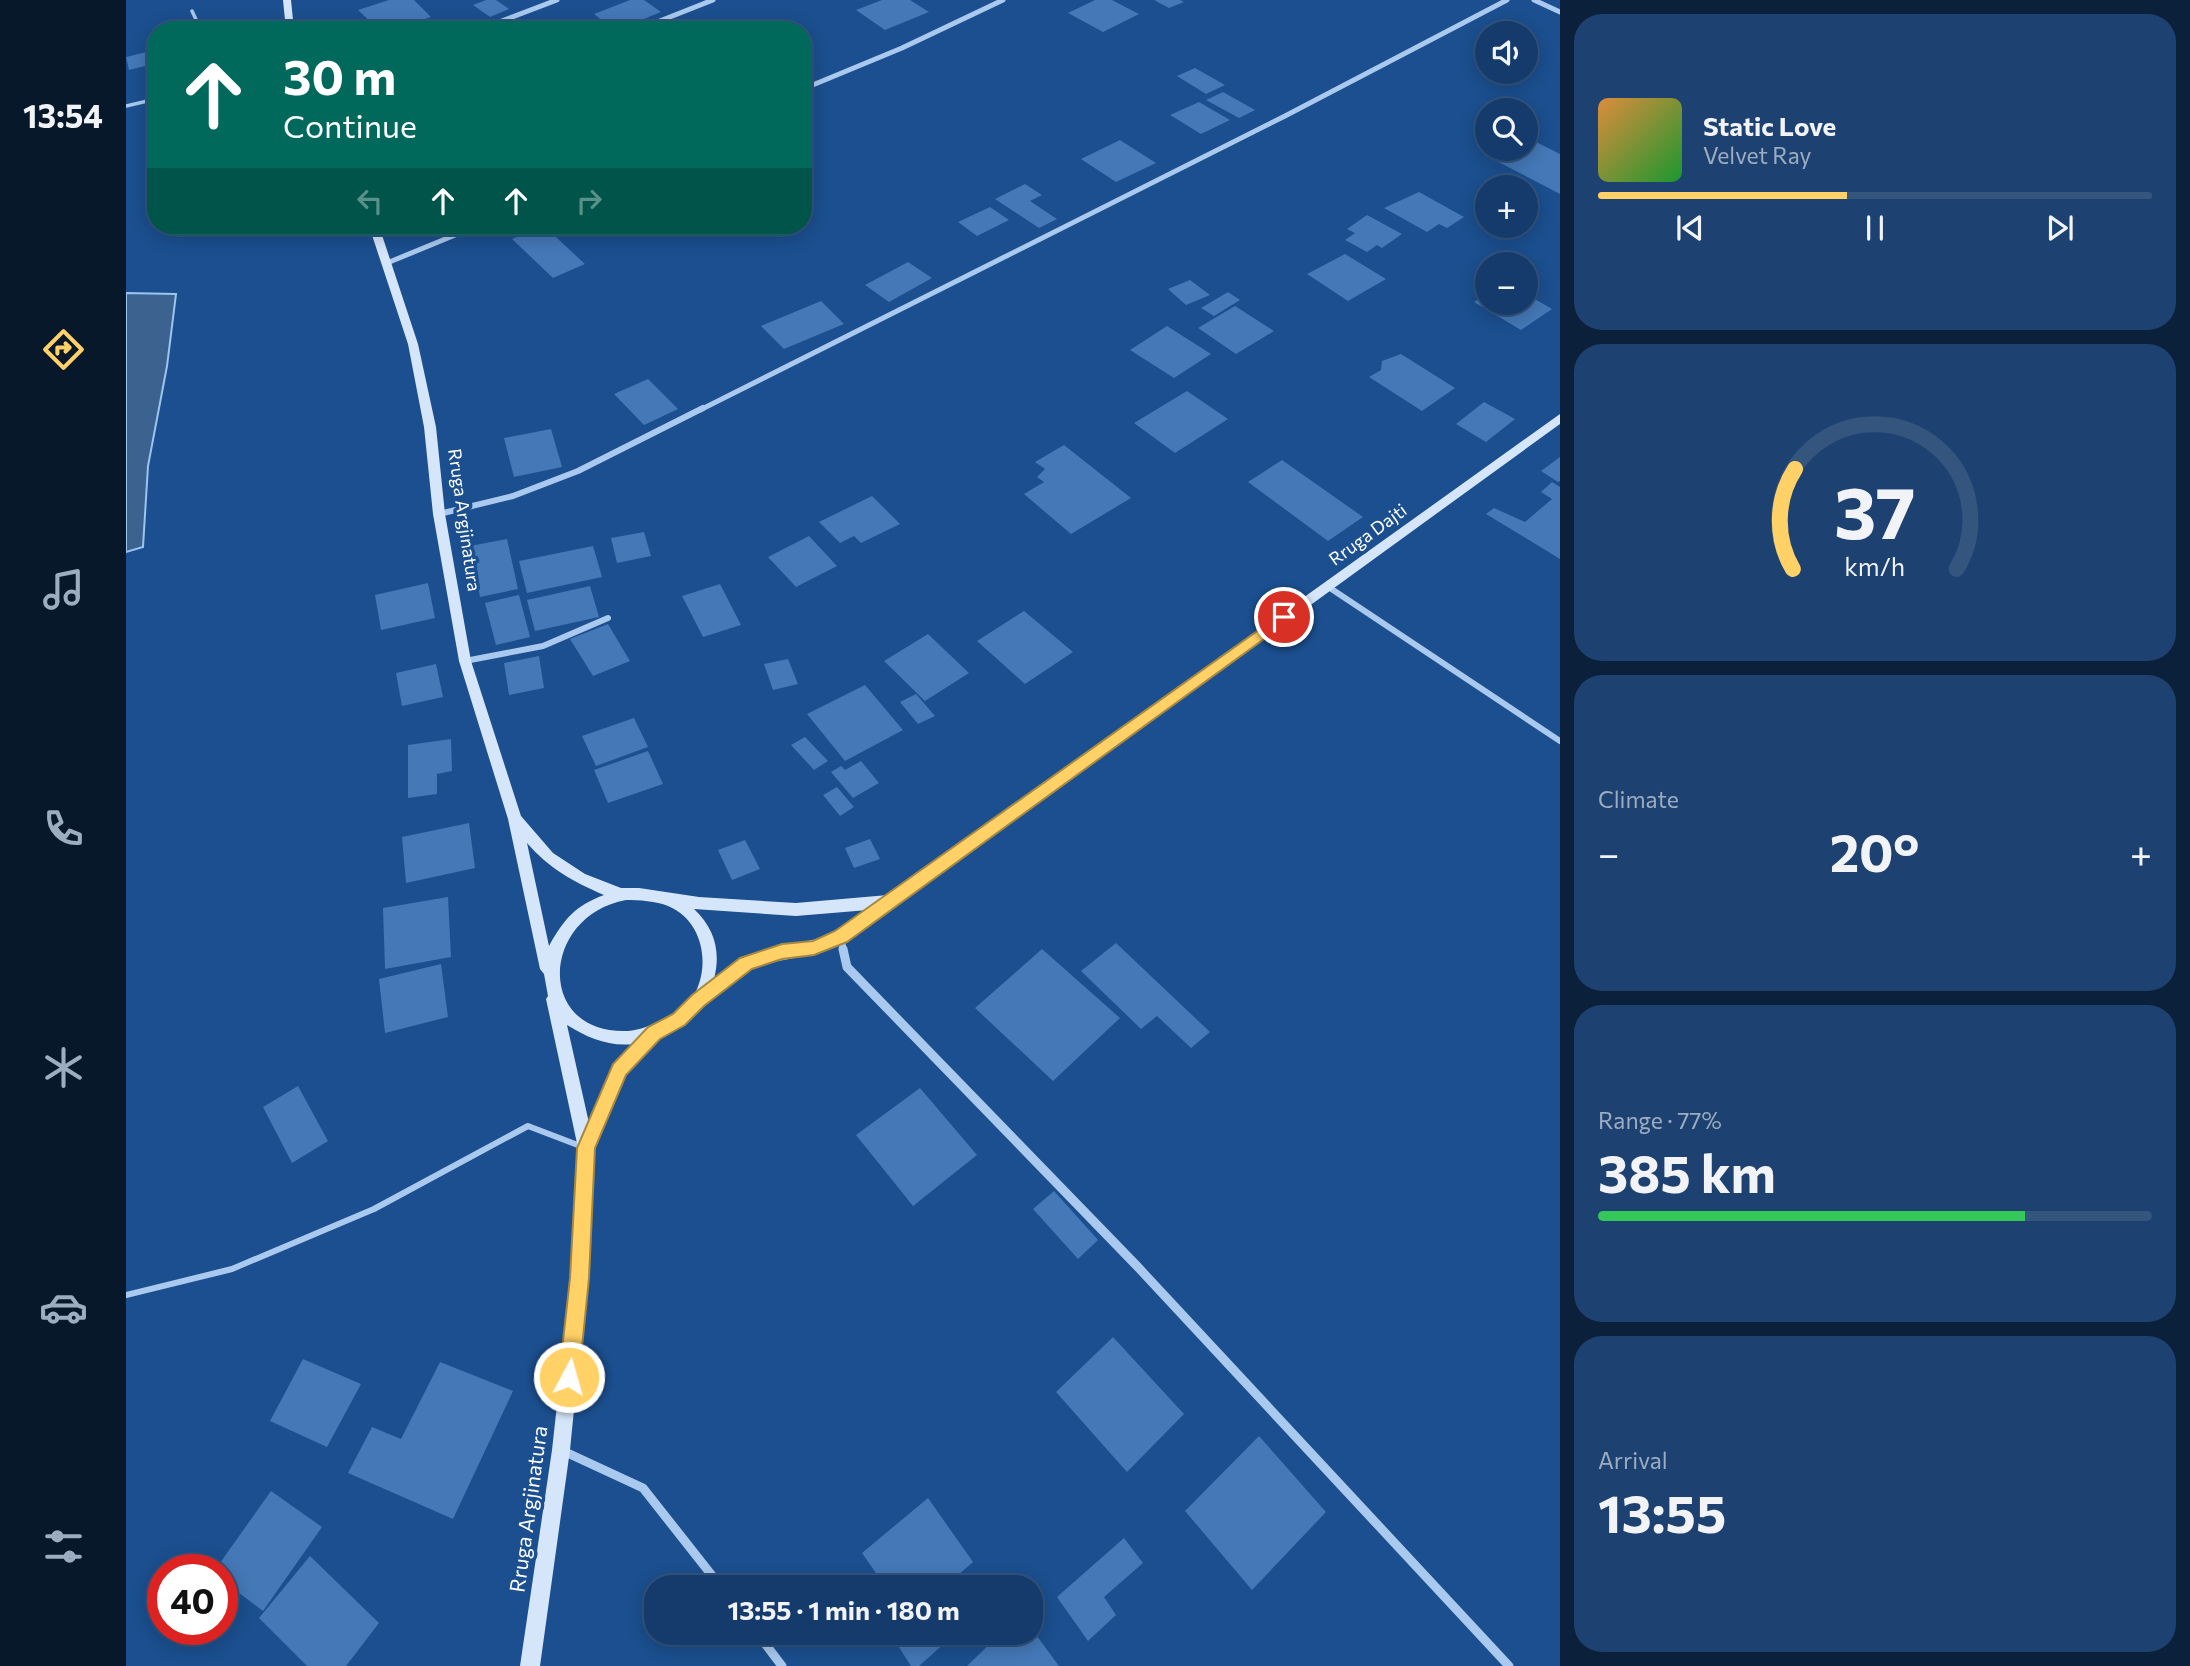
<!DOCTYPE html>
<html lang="en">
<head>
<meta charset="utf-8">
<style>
  :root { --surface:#143b6b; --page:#1d4271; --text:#f1f3f6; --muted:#9dadc1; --line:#33557e; --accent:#ffd166 }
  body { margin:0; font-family:Commissioner,sans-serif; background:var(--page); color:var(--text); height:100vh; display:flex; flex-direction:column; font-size:26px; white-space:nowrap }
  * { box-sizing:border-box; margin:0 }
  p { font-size:23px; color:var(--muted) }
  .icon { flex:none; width:38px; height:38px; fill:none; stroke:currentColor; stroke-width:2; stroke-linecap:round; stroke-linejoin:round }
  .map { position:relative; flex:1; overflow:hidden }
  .side { display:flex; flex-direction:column; gap:14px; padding:14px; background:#0b203b; width:630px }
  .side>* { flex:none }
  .banner { position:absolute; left:21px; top:21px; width:665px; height:214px; border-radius:28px; box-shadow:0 4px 18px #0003,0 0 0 2px var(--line); background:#00695c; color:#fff; overflow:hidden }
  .controls { position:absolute; left:1349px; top:21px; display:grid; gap:14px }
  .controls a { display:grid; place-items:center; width:63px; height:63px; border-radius:50%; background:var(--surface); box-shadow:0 4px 18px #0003,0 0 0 2px var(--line); font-size:35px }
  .speed { position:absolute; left:21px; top:1554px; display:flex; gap:14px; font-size:35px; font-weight:700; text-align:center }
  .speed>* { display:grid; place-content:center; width:91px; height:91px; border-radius:50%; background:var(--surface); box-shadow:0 4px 18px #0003,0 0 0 2px var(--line); line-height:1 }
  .speed .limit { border:10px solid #d22; background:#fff; color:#111 }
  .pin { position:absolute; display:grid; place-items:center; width:60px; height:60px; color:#fff; margin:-30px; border:4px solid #fff; border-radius:50%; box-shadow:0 2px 7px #0007 }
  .me { position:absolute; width:77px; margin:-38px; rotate:6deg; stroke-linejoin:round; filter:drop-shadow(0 0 5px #0008) }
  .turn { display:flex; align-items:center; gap:24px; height:147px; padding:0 21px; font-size:32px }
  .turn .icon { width:91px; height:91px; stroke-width:2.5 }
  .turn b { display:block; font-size:49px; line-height:60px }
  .lanes { display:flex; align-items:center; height:66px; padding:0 21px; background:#0003; justify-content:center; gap:35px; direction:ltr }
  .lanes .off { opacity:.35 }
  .big { font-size:52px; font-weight:700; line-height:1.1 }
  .side .tile { flex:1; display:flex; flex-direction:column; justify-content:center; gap:10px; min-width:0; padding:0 24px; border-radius:28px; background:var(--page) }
  .side .dial { align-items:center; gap:0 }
  .dial svg { height:182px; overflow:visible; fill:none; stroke:var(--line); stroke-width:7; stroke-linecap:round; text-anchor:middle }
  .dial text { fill:var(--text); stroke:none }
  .song { display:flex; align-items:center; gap:21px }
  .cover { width:84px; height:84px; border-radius:10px; background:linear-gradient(135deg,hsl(30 70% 55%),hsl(130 70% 35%)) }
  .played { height:7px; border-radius:4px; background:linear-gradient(90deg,var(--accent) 45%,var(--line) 45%) }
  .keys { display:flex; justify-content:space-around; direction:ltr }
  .heat { display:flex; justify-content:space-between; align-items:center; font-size:38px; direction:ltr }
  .charge { height:10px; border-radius:5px; background:linear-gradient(90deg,#34c759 77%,var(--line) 0) }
  .trip { position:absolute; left:518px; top:1575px; width:399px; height:70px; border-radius:28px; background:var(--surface); box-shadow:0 4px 18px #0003,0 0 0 2px var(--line); font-weight:700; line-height:70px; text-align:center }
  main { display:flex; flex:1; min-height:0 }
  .tabs { display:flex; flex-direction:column; width:126px; justify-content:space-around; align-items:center; background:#08182b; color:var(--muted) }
  .tabs .icon { width:49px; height:49px }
  .tabs .selected { color:var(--accent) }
  .tabs b { font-size:32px; color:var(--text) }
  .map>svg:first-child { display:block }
  .water { fill:#3c6290; stroke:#9cc4f0; stroke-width:2 }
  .building { fill:#4478b7 }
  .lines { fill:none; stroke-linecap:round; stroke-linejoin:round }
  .lane-far1 { stroke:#a9c9ee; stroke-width:3.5 }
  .lane { stroke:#a9c9ee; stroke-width:6 }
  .street-far2 { stroke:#a9c9ee; stroke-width:5 }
  .street-far1 { stroke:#a9c9ee; stroke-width:6 }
  .street { stroke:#a9c9ee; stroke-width:9 }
  .secondary { fill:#d6e6fa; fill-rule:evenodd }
  .route { fill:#ffd166; stroke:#a68842; stroke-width:2 }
  .labels { text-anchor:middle; stroke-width:7; stroke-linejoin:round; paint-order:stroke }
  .street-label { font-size:18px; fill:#fff; stroke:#1b4f8f }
  .near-street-label { font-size:21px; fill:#fff; stroke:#1b4f8f }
</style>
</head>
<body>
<main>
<nav class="tabs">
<b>13:54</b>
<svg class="icon selected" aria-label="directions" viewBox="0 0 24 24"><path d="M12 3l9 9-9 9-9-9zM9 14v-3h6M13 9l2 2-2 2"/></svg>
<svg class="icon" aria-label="music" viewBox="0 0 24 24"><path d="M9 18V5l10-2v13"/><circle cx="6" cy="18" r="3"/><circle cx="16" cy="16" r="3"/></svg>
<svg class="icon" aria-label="phone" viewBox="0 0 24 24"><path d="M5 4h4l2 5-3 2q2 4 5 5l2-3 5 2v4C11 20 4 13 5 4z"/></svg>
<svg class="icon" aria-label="climate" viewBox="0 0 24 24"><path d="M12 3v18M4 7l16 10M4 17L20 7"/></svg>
<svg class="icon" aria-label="car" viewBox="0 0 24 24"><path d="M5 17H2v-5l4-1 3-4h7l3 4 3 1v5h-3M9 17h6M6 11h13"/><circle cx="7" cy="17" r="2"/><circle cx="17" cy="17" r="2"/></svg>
<svg class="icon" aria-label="filters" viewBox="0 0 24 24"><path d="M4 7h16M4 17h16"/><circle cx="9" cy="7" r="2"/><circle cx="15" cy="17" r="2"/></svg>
</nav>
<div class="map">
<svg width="1434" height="1666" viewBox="0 0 1434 1666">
  <rect width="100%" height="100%" fill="#1b4f8f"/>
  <path class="water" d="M0,293L50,294L41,366L22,466L17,547L0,552Z"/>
  <path class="building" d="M263,0H288L305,17L264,30H253L232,10Z
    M360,0H370L383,9L364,17L347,5Z
    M504,0H518L535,12L491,30H477L469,24L477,21L468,14Z
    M756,0H784L803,12L759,30L730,10Z
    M969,0H986L1013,14L977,32L942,13Z
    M1028,0H1054L1058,2L1043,8Z
    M29,50L30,68L27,64L3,70L0,57Z
    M1069,68L1099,85L1080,94L1051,76Z
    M1097,92L1129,110L1113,118L1080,100Z
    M1073,102L1104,120L1075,134L1044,115Z
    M1400,137L1434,154V194L1359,155L1368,149H1400Z
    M994,140L1030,163L990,182L955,159Z
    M899,184L916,195L904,201L931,219L913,228L869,199Z
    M1293,192L1338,217L1321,228L1313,224L1301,232L1258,208Z
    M864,207L883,220L851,236L832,222Z
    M1241,215L1276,234L1256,248L1251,245L1241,252L1219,240L1229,233L1221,229Z
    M418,226L459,264L427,278L386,239Z
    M1219,254L1260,279L1222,301L1181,274Z
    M782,262L806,278L763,302L739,285Z
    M1064,280L1084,295L1060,305L1042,289Z
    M1102,292L1114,300L1088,316L1075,308Z
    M1362,294V303H1400V294L1426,309L1395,330L1348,302Z
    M695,301L718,324L658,349L635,326Z
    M1109,306L1148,331L1110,354L1072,328Z
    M1041,326L1085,354L1048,378L1004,350Z
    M1275,354L1329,388L1296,411L1243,377L1255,370L1256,361Z
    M522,379L552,409L518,425L488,394Z
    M1061,391L1102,419L1049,453L1008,423Z
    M1358,402L1389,419L1360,442L1330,424Z
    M425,429L436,467L388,477L378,438Z
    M938,445L1005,498L945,534L898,494L918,482L911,477L919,469L909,462Z
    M1434,457V481L1432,482L1415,471Z
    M1156,460L1237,517L1202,541L1122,482Z
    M1426,482L1434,487V559L1360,514L1368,508L1399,522L1426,499L1415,492Z
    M746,496L774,524L735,543L728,536L714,543L693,522Z
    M518,532L525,556L491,563L485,538Z
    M683,536L711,566L670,587L642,557Z
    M381,539L392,589L354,597L344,546Z
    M467,546L476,577L401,593L393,561Z
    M302,583L309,618L255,630L249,595Z
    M594,584L615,625L577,637L556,596Z
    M464,586L473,617L409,631L401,600Z
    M393,595L404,637L370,645L359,603Z
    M898,611L947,652L899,684L851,641Z
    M482,624L504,661L467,676L444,639Z
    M802,634L843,673L799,701L758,661Z
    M413,656L418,688L383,695L378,663Z
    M662,659L672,684L647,690L638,664Z
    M310,664L317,697L276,706L270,673Z
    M739,685L777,730L719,761L681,714Z
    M790,694L809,716L792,724L774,702Z
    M508,718L522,747L470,766L456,736Z
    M679,737L702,761L688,770L665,745Z
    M325,739L326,771L311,774V794L282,798V745Z
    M522,751L537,784L482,803L468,770Z
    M735,761L753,783L727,798L705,772L715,766L719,770Z
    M711,787L728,807L714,816L697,795Z
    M343,823L349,868L280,883L276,837Z
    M744,839L754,859L728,868L719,848Z
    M619,840L634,869L606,880L592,850Z
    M322,897L325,957L259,969L257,908Z
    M990,943L1084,1032L1065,1048L1031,1016L1015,1029L955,971Z
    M916,949L994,1018L927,1081L849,1008Z
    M315,964L322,1017L259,1033L253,979Z
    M172,1086L202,1141L166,1163L137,1107Z
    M794,1088L851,1155L787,1206L730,1135Z
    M928,1191L972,1240L952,1259L907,1209Z
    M987,1337L1058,1414L1001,1472L930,1392Z
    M177,1359L235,1384L201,1447L144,1421Z
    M314,1362L387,1391L327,1519L222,1473L246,1427L275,1439Z
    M1133,1436L1200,1512L1126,1590L1059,1511Z
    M145,1491L196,1527L137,1611L96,1580V1570H89Z
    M802,1498L847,1562L831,1576L839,1587H749L754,1579L736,1553Z
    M998,1538L1017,1563L978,1597L990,1615L962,1641L931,1597Z
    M184,1556L253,1623L220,1666H181L133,1618Z
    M905,1628L933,1666H841L875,1633H905Z
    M764,1633H830L793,1666H785Z"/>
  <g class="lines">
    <path class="lane-far1" d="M66,11L75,30
      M0,106L30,99"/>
    <path class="lane" d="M0,1295L106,1269L248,1209L402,1126L457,1147"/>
    <path class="street-far2" d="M1408,0L1434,12
      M352,30L431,0
      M511,30L587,0
      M677,89L776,48L877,0
      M261,263L351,226
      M574,410L1159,116L1381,0"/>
    <path class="street-far1" d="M313,514L387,496L452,471L577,408
      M1201,586L1434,741
      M339,661L417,646L482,618
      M715,937L718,951"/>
    <path class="street" d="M717,949L721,967L1010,1265L1383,1666
      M435,1450L517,1488L595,1587
      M631,1633L656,1666"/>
    <path class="secondary" d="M157,0H165L168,30H160Z
      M243,226H253L292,344L310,427L319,514L345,661L395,816L427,853L459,874L495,888H513L573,897L670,903L762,895L1434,414V424L720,942L693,953L632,965L610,979L554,1026L534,1037L500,1075L468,1148L461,1278L444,1450L414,1666H394L426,1450L445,1278L452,1148L420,999L422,996L418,974L414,969L382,819L333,661L307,514L298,427L282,344ZM401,843C424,869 446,881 478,895C449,906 438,919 423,946ZM500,900C513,900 530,901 542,906C578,921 585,967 567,997C557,1013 520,1030 502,1031C409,1035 414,916 500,900ZM568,909L670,916L742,910L699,937L629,953L614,960L588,979C595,952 589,929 568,909ZM441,1025C462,1038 483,1047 508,1044L488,1065L463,1123Z"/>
  </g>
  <path class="route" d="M1158,612L1165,617L1163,621L721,942L688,955L656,959L626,969L578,1006L559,1025L534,1039L500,1075L469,1148L463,1278L453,1377L450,1384L443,1387L436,1384L433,1377L444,1278L451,1148L487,1064L522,1027L547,1014L566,995L614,958L656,944L687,941L709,931Z"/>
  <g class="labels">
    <g class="street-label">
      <text transform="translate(338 520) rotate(82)" y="6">Rruga Argjinatura</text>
      <text transform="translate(1242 535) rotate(-36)" y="6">Rruga Dajti</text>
    </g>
    <g class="near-street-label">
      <text transform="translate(403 1509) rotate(-82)" y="7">Rruga Argjinatura</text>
    </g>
  </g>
</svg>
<div class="controls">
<a><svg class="icon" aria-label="sound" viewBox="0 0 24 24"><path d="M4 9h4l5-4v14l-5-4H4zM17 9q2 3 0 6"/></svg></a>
<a><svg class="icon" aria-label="search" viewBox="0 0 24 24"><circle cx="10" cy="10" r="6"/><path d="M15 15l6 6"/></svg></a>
<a>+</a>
<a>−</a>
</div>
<div class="speed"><div class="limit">40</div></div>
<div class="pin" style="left:1158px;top:617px;background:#d93025"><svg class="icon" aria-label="arrive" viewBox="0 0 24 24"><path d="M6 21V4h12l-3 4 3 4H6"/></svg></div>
<svg class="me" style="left:443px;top:1377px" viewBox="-20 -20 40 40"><circle r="17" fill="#ffd166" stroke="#fff" stroke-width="3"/><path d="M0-11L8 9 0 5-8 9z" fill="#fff"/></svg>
<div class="trip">13:55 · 1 min · 180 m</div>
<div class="banner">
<div class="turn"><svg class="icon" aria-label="ahead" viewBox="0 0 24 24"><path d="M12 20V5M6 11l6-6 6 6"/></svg><div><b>30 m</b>Continue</div></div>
<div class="lanes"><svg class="icon off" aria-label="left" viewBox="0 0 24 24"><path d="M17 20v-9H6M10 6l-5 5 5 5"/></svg><svg class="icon" aria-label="ahead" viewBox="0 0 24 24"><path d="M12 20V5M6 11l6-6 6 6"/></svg><svg class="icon" aria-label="ahead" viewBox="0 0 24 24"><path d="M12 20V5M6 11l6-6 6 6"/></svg><svg class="icon off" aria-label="right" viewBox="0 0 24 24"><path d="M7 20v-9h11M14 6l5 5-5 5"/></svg></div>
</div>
</div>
<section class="side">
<div class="tile">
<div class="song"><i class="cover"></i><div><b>Static Love</b><p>Velvet Ray</p></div></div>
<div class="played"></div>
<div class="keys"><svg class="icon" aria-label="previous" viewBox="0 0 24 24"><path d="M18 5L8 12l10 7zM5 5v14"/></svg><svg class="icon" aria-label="pause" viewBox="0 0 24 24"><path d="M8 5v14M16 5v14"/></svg><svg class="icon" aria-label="next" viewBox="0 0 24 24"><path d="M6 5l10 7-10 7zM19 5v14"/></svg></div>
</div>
<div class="tile dial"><svg viewBox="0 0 100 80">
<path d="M14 69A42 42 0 1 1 86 69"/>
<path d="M14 69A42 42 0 0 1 15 25" stroke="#ffd166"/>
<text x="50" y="56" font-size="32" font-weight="700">37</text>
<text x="50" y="72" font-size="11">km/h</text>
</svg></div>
<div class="tile"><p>Climate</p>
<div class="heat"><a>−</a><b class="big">20°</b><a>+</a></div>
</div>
<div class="tile"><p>Range · 77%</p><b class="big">385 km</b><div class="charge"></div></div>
<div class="tile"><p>Arrival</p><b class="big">13:55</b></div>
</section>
</main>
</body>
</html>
